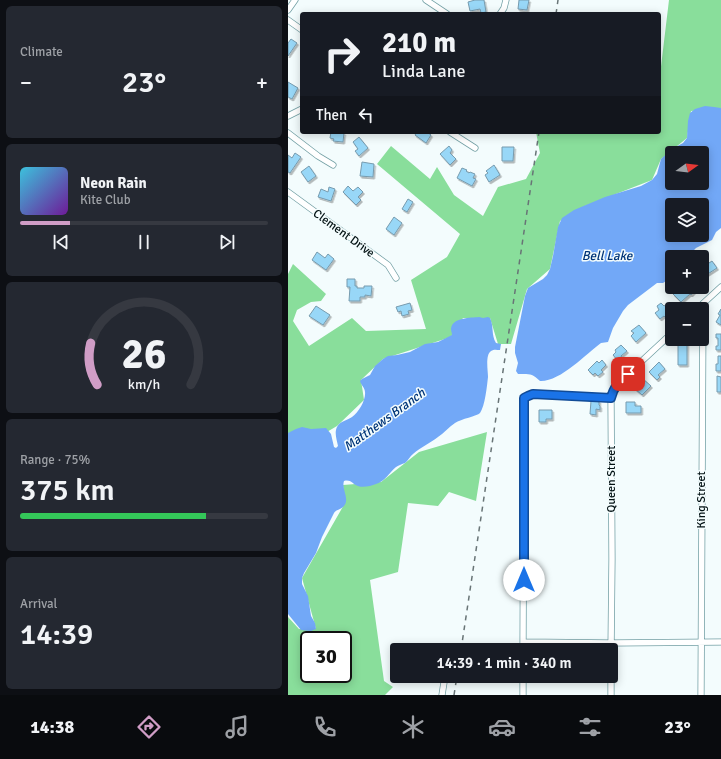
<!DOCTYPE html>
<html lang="en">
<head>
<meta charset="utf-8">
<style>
  :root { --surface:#171b24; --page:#242831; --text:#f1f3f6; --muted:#9ea1a6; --line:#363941; --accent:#d09dc6 }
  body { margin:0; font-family:Signika,sans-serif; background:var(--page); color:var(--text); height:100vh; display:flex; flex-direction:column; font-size:15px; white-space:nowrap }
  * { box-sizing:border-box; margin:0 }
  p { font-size:13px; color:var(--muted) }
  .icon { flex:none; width:22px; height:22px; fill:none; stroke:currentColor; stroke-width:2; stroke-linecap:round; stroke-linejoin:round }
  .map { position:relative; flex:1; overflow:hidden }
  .side { display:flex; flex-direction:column; gap:6px; padding:6px; background:#0d0f14; width:288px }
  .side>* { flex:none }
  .banner { position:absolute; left:12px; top:12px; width:361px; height:122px; border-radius:4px; box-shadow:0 2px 10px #0003; background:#171b24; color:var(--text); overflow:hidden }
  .needle { width:26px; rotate:75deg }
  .controls { position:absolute; left:377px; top:146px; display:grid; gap:8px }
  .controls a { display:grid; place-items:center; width:44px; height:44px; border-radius:4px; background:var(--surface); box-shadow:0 2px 10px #0003; font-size:20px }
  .speed { position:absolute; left:12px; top:631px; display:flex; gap:8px; font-size:20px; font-weight:700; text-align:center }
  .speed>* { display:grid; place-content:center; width:52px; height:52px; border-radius:50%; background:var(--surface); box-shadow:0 2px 10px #0003; line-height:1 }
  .speed .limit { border:2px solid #111; border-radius:6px; background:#fff; color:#111 }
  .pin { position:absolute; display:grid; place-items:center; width:34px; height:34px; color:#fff; margin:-17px; border-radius:8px; box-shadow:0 2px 6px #0006 }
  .me { position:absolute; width:44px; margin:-22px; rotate:0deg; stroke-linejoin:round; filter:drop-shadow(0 0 3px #0008) }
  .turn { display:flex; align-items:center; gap:14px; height:84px; padding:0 16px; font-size:18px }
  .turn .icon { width:52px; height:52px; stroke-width:2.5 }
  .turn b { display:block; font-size:28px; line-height:34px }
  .then { display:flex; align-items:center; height:38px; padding:0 16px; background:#0003; gap:8px; font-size:15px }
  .big { font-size:30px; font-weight:600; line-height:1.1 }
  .side .widget { flex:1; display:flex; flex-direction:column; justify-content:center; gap:6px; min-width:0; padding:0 14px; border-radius:6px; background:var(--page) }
  .side .dial { align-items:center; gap:0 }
  .dial svg { height:104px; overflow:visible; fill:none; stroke:var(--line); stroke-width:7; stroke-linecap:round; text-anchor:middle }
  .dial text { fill:var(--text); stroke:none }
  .song { display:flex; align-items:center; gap:12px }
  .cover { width:48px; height:48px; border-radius:6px; background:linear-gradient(135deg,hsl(190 70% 55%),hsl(280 70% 35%)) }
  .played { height:4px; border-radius:2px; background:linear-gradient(90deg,var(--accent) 20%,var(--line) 20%) }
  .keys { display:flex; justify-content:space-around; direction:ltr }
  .heat { display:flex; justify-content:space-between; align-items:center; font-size:22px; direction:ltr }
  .charge { height:6px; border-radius:3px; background:linear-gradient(90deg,#34c759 75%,var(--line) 0) }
  .trip { position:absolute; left:102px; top:643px; width:228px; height:40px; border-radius:4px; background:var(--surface); box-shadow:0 2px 10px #0003; font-weight:600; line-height:40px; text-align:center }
  .dock { display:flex; height:64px; justify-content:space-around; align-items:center; background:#090b0e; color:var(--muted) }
  .dock .icon { width:28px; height:28px }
  .dock .selected { color:var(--accent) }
  .dock b { font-size:18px; color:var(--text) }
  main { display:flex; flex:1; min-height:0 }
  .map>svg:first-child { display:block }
  .green { fill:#89de9b; fill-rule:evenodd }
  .water { fill:#72a8f7; fill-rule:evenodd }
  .building { fill:#98d7f7; stroke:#779bae; filter:url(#shadow) }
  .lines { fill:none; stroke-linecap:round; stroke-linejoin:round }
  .street-casing { stroke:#729fa4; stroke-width:7 }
  .street { stroke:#fff; stroke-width:5.5 }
  .rail { stroke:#687476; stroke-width:1.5; stroke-dasharray:5 5; stroke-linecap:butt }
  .route-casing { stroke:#114b97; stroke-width:10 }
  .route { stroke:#1a73e8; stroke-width:7 }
  .labels { text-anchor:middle; stroke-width:3; stroke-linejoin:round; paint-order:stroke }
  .street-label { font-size:12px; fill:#021113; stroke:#f3fcfd }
  .water-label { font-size:13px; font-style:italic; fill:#003579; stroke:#f3fcfd }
</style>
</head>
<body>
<main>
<section class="side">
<div class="widget"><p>Climate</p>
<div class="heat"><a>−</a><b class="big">23°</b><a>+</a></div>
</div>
<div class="widget">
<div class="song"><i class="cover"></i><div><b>Neon Rain</b><p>Kite Club</p></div></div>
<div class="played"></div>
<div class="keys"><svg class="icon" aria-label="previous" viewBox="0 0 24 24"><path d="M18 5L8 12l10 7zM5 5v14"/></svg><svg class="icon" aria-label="pause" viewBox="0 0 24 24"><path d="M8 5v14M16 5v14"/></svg><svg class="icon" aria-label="next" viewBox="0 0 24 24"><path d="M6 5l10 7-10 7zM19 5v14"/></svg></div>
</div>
<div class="widget dial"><svg viewBox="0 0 100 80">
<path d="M14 69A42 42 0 1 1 86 69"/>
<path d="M14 69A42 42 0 0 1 9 37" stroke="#d09dc6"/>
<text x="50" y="56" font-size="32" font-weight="700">26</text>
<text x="50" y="72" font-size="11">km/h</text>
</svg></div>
<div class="widget"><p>Range · 75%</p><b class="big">375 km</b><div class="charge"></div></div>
<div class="widget"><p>Arrival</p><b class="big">14:39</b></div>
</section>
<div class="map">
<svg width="433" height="695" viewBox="0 0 433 695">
  <defs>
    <filter id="shadow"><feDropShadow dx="1.5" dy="2" stdDeviation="0" flood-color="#0004"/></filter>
  </defs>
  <rect width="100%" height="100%" fill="#f3fcfd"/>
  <path class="green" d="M381,0H433V109L403,111L399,138L373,159L364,180L297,206L272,221L262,269L239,289L223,344H210L202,318H175L163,337L95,359L73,380L76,400L49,426L0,455V274L5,264L38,294L33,301L23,302L9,310L5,321L21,346L64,318L78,331L138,329L123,280L159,257L172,234L89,164L103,146L142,179L149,167L166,195L195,216L210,187L238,179L252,153L248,132H371V83Z
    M199,432L188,501L161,492L150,506L120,503L110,572L82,580L96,681L105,687L97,695H0V617L11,629H28L14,578L57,503L55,485L93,482L131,452ZM21,640H55V674H21Z"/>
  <path class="water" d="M417,106L426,107L433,108V228L428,232L424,240L408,248L402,254L400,257H384V272L378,281L375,283H369L340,305L335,311L325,328L320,342L313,343C298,354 272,382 252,381C244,373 241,374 230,374L228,371L230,363L227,353V347L237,296L240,288L255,279L259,275L262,269L265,256L270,227L274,218L286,210L317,197L353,186L364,180L369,174L373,159L384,149L395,143L399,138L400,121L402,113L407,109ZM384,153H414V183H384ZM384,205H414V235H384Z
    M191,317L195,318L200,317L202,318C206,326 203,335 208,343L213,344L212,350C209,350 206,349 203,351C197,355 200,371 200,377C199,386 197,406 192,413C189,416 173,419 167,423C161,427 156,433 150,437C142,443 133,447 125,454C122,456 120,461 117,463C114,464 111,465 108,467C101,473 97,481 88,484C83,486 75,488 70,486C64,484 63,479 56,481C53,489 63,500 55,507C52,510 49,509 46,513L34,537L28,553L16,573L14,578V584L20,596L23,616L27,623L28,629L23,631L13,630L0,614V433L8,429L14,427L23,429L38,428L43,434L46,447L48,448L50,446C49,440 46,433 49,427C52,421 60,420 64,417C71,412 78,400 77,392C77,388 73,385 72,381L74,379L82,375L87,366L95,359L100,356L109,355L122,352L137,344L150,342L164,335C164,333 163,331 163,329C164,317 183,318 191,317Z"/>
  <path class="building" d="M187,0H196L198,12L193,13L192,9L182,11L180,2Z
    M231,0H241L239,10L230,9Z
    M3,39L9,43L0,56V43Z
    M0,82L10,88L4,99L0,97Z
    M43,132L56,133L55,142L45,141L46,139L42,138Z
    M129,132H139L143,135L138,143L127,135Z
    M71,137L80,148L71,156L67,151L70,149L65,142Z
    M161,146L164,150L162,153L168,159L162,165L152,154Z
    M214,147H226L225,161H214Z
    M7,153L13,157L2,173L0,172V155L4,158Z
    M74,162L86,164L85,177L72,176Z
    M206,165L212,175L201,182L197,175L200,173L198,171Z
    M21,166L28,176L20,182L13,172Z
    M174,168L179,170L178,171L181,173L182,172L187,174L185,178L188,179L184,186L169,178Z
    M60,186L65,191L70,187L75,192L70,197L73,200L68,205L55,192Z
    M41,187L47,189L43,201L30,197L33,189L40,192Z
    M120,199L125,202L119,212L114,209Z
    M106,217L114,223L106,235L98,229Z
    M29,252L37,258L40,254L46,259L38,270L24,260Z
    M424,261L429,268L415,277L414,273L418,270L415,267Z
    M59,279H67V286H69V288H76V286H84L83,296L77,295V297H72V301H61L62,287H59Z
    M393,287H398L399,288L400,287H405L408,290L403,295L402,294L393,302L385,294Z
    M122,303L124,310L120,311L121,314L114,316L113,311L110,312L108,307Z
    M373,303L376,306L379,304L384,311L377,317L376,316L372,319L367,313L371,310L369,306Z
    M28,306L42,315L35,325L21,316Z
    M433,309V325L428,322L432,315L430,314Z
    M351,325L358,333L348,342L343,336L346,333L343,331Z
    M428,334H433V350H428V346H430V338H428Z
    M399,343V365H390V344Z
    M333,345L339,351L333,356L334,358L330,361L325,355L328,352L327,350Z
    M430,356H433V371H428V364H430Z
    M314,360L318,365L313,370L315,372L310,376L307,373L305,375L300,370L309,361L311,363Z
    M371,362L377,369L370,375L372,377L369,380L361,372Z
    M429,376L433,377V392H429Z
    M354,378L363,386L354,395L346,388Z
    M303,401H311V405L312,406V410L308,409V415L302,414Z
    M338,402H347V406H353V413H338Z
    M251,410H264V419H258V422H251Z"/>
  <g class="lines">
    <defs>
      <path id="street" d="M138,0L159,14
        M0,10L7,0
        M212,14L216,8L218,0
        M0,20L14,30
        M0,116L14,109
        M162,132L187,148
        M0,133L30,156L45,165
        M0,192L100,265L108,278
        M409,309L433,287
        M235,642L323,643L433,642
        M235,650L236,398L240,396L245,394L323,398
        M323,650L324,559L323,398L325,391L328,385L384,333
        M323,676V695
        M154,695L157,676
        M235,695V676
        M413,695L415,304"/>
    </defs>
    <use href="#street" class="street-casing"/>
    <use href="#street" class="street"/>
    <path class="rail" d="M268,14L270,0
      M173,650L251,132
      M166,695L169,676"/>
  </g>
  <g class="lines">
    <defs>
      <path id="route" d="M236,580V398L240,396L245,394L323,398C326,386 331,382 340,374"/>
    </defs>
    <use href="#route" class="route-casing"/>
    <use href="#route" class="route"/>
  </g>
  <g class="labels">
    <g class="street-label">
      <text transform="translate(56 233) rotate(36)" y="4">Clement Drive</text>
      <text transform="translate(323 479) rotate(-90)" y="4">Queen Street</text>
      <text transform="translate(413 500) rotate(-90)" y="4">King Street</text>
    </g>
    <g class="water-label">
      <text x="319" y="260">Bell Lake</text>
      <text transform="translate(96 419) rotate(-36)" y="5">Matthews Branch</text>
    </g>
  </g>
</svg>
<div class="controls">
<a><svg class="needle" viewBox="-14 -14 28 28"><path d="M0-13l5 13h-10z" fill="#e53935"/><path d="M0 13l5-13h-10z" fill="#9ea1a6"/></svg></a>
<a><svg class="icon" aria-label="layers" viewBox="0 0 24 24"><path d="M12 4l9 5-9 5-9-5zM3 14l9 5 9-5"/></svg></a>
<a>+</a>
<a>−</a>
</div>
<div class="speed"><div class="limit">30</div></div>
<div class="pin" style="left:340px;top:374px;background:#d93025"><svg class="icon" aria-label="arrive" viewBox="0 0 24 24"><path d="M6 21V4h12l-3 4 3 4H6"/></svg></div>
<svg class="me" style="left:236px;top:580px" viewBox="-20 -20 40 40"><circle r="19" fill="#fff"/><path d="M0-13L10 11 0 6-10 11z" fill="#1a73e8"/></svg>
<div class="trip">14:39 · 1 min · 340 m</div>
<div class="banner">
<div class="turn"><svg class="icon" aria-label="right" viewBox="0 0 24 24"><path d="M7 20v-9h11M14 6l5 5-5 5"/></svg><div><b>210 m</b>Linda Lane</div></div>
<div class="then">Then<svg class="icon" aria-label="left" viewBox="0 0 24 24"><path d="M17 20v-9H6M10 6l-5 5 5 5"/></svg></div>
</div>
</div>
</main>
<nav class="dock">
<b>14:38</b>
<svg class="icon selected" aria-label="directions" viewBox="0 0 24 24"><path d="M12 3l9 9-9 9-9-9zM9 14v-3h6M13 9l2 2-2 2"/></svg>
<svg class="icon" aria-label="music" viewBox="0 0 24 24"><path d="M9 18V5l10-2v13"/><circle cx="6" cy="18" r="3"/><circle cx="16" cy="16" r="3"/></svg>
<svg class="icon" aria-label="phone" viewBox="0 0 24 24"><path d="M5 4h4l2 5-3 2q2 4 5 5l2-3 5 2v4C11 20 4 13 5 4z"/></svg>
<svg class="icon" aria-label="climate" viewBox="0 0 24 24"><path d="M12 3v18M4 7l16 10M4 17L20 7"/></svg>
<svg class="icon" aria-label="car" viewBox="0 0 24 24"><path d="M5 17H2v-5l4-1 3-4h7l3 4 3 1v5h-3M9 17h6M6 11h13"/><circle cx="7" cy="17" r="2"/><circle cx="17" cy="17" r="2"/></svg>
<svg class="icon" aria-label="filters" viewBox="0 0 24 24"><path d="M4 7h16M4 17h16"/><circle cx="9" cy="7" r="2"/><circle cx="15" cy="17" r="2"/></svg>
<b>23°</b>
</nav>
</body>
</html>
